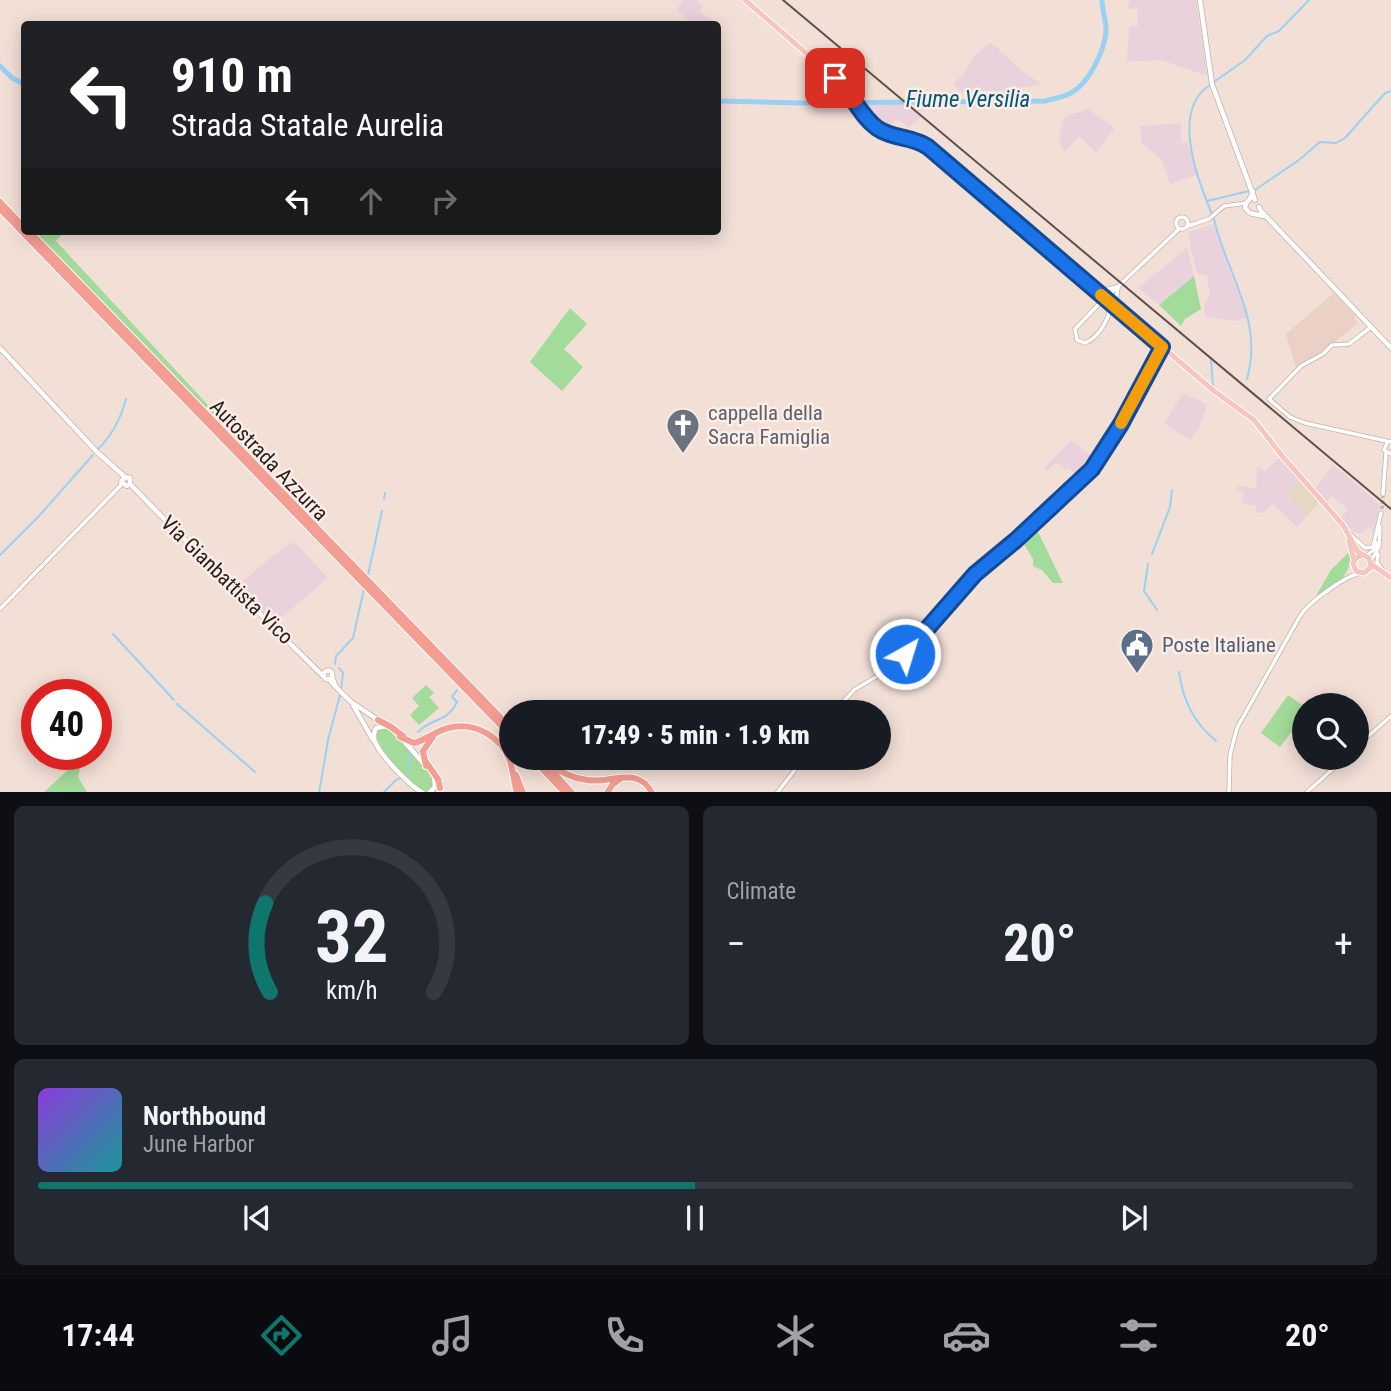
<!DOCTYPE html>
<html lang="en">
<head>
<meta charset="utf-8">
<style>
  :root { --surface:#171b24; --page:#242831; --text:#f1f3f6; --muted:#9ea1a6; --line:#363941; --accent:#0f766e }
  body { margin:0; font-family:"Roboto Condensed",sans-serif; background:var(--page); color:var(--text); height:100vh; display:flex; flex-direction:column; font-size:26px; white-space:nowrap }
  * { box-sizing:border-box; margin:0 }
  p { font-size:23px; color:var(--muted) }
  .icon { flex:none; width:38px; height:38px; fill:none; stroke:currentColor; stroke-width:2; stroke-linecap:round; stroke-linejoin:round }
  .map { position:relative; height:792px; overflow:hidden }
  .side { display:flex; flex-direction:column; gap:14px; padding:14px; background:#0d0f14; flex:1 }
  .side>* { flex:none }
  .top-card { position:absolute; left:21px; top:21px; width:700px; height:214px; border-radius:7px; box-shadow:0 4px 18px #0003; background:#202124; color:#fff; overflow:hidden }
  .controls { position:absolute; left:1292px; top:693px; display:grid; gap:14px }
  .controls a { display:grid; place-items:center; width:77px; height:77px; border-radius:50%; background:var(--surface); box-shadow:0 4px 18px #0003; font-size:35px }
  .speed { position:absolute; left:21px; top:679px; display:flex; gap:14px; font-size:35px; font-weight:700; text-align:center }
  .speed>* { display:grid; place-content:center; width:91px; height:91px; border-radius:50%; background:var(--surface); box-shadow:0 4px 18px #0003; line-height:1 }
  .speed .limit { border:10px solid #d22; background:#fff; color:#111 }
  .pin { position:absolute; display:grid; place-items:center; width:60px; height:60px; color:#fff; margin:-30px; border-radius:14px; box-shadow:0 4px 10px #0006 }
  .me { position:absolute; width:77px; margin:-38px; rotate:39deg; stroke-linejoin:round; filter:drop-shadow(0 0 5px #0008) }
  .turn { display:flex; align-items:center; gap:24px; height:147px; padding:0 35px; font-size:32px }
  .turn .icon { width:91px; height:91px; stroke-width:2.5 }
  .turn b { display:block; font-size:49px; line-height:60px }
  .lanes { display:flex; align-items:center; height:66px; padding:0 35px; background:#0003; justify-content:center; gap:35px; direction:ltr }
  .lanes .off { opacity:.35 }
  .big { font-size:52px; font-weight:800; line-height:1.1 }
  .side .card { flex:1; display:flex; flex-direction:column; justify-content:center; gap:10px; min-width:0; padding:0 24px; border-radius:10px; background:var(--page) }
  .side .dial { align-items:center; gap:0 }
  .dial svg { height:182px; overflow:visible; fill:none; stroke:var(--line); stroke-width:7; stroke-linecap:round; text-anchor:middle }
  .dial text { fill:var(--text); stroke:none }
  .song { display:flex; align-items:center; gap:21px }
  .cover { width:84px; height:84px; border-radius:10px; background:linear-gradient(135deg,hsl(270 70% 55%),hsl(180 70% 35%)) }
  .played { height:7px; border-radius:4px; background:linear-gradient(90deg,var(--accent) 50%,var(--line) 50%) }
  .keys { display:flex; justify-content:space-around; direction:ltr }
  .heat { display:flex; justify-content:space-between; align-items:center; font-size:38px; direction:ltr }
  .side .tiles { flex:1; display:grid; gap:14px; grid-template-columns:1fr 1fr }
  .card:last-child { grid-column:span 2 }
  .trip { position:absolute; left:499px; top:700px; width:392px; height:70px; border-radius:35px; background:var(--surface); box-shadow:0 4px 18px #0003; font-weight:800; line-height:70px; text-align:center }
  .tab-bar { display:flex; height:112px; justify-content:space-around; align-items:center; background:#090b0e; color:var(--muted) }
  .tab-bar .icon { width:49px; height:49px }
  .tab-bar .selected { color:var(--accent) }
  .tab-bar b { font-size:32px; color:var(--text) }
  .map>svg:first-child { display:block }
  .commercial { fill:#e5d7c4 }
  .industrial { fill:#ead2dc }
  .built { fill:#ead0c5 }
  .green { fill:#a3db9a }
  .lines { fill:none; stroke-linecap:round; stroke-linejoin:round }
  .stream { stroke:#99d1f2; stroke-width:2 }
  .river { stroke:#99d1f2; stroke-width:5 }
  .tertiary-tunnel { stroke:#c9b8b1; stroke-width:3.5; stroke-dasharray:3.5 2; stroke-linecap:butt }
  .tertiary-casing { stroke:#c3b1a9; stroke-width:5 }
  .secondary-casing { stroke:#c3b1a9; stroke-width:6 }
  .primary-casing { stroke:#fff; stroke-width:7 }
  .motorway-casing { stroke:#fff; stroke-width:8 }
  .tertiary { stroke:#fff; stroke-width:3.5 }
  .secondary { stroke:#fff; stroke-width:4.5 }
  .primary { stroke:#f8c4be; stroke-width:5 }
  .motorway { stroke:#f39d93; stroke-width:6 }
  .rail { stroke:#5a504c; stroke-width:2 }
  .route-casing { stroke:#114b97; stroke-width:18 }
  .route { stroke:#1a73e8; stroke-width:12 }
  .slow { stroke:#f59e0b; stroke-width:12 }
  .labels { text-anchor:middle; stroke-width:5; stroke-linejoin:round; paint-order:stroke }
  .worship-label { font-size:21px; fill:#5b616d; stroke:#fcede6; text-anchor:start }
  .street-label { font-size:21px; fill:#251e1b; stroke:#fcede6 }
  .service-label { font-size:21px; fill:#4e5e75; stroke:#fcede6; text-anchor:start }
  .water-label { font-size:23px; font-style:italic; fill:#00577b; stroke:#fcede6 }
</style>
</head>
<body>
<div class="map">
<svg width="1391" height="793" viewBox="0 0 1391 793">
  <rect width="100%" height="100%" fill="#f2dfd6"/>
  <path class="commercial" d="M1299,480L1319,503L1306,517L1286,492Z"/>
  <path class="industrial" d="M683,0H696L704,6L700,11L717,24H693L676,10Z
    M1130,0H1196L1207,74L1204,75L1162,60L1127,62L1129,27L1138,26L1137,9H1127Z
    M990,43L995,46L1021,70L1041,84L1013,90L960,92L953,83L963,75L974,56Z
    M861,104L908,105L921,117L909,128L897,118L886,131L872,121Z
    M1088,109L1114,127V129L1096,153L1079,136L1064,153L1059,138L1063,121L1069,115Z
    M1181,123V143L1187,142L1197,175L1170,184L1161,159L1142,144L1140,126Z
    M1214,224L1228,267L1248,319H1239L1238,321L1205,317L1204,305L1209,298L1210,289L1208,288V277L1204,274L1198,275L1190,247L1189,232Z
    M1187,248L1194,276L1159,305L1138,288Z
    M1183,393L1207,405L1199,428L1190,440L1164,423Z
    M1071,440L1097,460L1080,479L1068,467L1065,470L1057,462L1047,471L1044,468Z
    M1280,457L1299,480L1287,492L1306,517L1297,527L1273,504L1264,512L1257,513L1256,506L1241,503L1244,492L1236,490L1238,486L1256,488L1257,467L1265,471Z
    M1333,465L1380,504L1374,532L1369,527L1360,534L1354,532L1341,518L1348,509L1331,496L1327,502L1315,489Z
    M294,542L328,578L274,624L237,587L272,556Z"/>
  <path class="built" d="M1334,293L1356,317L1354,319L1358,323L1321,353L1296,368L1286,334Z"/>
  <path class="green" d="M33,231H65L56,241L244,444L242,446Z
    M1194,276L1201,309L1185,319L1181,326L1159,305Z
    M570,308L587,324L564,349L583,367L562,391L530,362Z
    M1033,527L1037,530L1063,583H1053L1042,570L1033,566V559L1022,541Z
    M1350,551C1353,575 1336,587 1316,596L1331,570Z
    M426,685L434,693L429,697L439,708L419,725L410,715L419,706L412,698Z
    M1288,695L1304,706V715L1280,747L1261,733Z
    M387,728L428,770L433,786L427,792C412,788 372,746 377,730Z
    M80,759L82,761L78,777L87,792H44Z"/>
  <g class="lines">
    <path class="stream" d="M1214,82L1245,60L1267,36L1279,31L1309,0
      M1210,85C1170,110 1198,181 1212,214
      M1255,190L1299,160L1320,142L1336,143L1345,138L1385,93L1391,91
      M1207,201L1249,191
      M1214,219C1227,276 1264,319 1247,379
      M1211,360L1213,387
      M98,449C113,435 121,417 126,399
      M384,499L385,493
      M1152,554L1170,507L1172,490
      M0,555L39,516L93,455
      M1148,564L1144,591L1157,610
      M368,575L382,511
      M113,634L174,700
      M335,664L336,656L353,638L364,589
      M339,668L343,673L341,690
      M1179,672C1183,700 1193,722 1216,741
      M177,704L255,772
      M418,732C434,716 446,724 457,702L452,697L457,690
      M407,773L411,754
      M319,793L328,740L340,695
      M383,793L396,780L401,778"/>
    <path class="river" d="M0,66L12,78L24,84
      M718,101L801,103L1045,101C1054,99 1063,97 1071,93C1089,83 1104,52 1106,32C1107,25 1102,10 1102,0"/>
    <path class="tertiary-tunnel" d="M1382,509L1383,494"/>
    <defs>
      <path id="tertiary" d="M1176 223a6 6 0 1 1 12 0a6 6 0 1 1-12 0Z
        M1188,226L1209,219L1224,206L1246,203
        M1118,288L1116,301L1119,308
        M1096,289L1105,290L1116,287
        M1106,298L1179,229
        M1101,302L1075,329L1077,340L1085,343C1098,338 1111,318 1110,304
        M1371,327L1349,344L1332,345L1323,354L1301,366L1269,399L1290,417L1305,423L1391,442
        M1387,443L1384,450L1391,454
        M1383,494L1386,453
        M1350,534L1365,548L1373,547L1381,513
        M1378,554L1377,562L1382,569
        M1366,556L1376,548L1377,543
        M1371,561L1379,547L1380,527
        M0,609L122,484
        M834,712L854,690L889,669L901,658L975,574L1016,540L1092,469L1120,424L1162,347
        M1356,747L1391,716
        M777,793L804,758
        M1229,793L1230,755L1237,728L1300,616C1309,602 1344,577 1360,573
        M1306,793L1345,758"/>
      <path id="secondary" d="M1200,0L1212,84L1255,200
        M1253,191L1250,199L1246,203L1245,208L1250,213L1263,216
        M1259,207L1261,211L1391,348
        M0,348L97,452L125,477L130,478V484L127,486L121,482L125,477
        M130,484L168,523L323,676
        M323.5 675a4.5 4.5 0 1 1 9 0a4.5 4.5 0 1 1-9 0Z
        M329,679L336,687L332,677
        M336,687L350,701L378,720
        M353,705L373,740
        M387,726L376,728C373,734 373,739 376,744C383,758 409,785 423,793
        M402,739L424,764
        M429,793L435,787L434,776"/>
      <path id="primary" d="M745,0L845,87L870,122L883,132L915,139L928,147L1214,391L1254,420L1283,457L1343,525L1358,552L1369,558L1371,567L1364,573L1356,571L1353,563L1356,558L1363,555
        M1349,541L1354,560
        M1371,564L1391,578"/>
      <path id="motorway" d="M0,202L24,227
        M0,209L511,736
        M29,231L511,728
        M378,720L391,727L403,736
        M400,737L414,743C426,740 436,731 448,728C474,721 501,736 510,761C513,771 514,782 517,793
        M532,758L565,793
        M543,758C555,769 570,778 587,780C611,784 638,765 652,793
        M426,762L438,779L440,788
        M545,763L572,793
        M426,766L423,751L433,737
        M516,775L523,793
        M607,793L613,784L620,779"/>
    </defs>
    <use href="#tertiary" class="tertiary-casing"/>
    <use href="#secondary" class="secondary-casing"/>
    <use href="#primary" class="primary-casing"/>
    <use href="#motorway" class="motorway-casing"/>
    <use href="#tertiary" class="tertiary"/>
    <use href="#secondary" class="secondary"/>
    <use href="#primary" class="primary"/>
    <use href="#motorway" class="motorway"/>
    <path class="rail" d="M783,0L1391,509"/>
  </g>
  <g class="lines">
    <defs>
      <path id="route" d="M835,78C852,92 859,115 877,128C892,139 912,136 928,147L1162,347L1121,424L1092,469L1016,540L975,574L905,654"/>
    </defs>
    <use href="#route" class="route-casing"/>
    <use href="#route" class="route"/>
    <path class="slow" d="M1101,295L1162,347L1121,423"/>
  </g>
  <defs>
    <symbol id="church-pin" viewBox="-11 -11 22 30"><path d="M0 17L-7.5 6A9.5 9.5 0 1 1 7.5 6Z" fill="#6b7280" stroke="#fcede6"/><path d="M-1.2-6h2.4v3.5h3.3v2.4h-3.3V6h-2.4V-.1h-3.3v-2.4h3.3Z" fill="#fff"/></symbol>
    <symbol id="civic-pin" viewBox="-11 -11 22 30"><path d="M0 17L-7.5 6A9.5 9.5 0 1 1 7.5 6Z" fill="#5c6f8a" stroke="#fcede6"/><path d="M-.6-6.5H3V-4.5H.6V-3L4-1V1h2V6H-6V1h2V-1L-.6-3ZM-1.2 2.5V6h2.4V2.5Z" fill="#fff"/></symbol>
  </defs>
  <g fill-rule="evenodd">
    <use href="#church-pin" x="664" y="406" width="38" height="52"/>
    <use href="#civic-pin" x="1118" y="626" width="38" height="52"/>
  </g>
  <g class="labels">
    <g class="worship-label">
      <text x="708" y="420">cappella della<tspan x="708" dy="24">Sacra Famiglia</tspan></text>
    </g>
    <g class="street-label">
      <text transform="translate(269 460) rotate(46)" y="7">Autostrada Azzurra</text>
      <text transform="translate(227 580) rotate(44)" y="7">Via Gianbattista Vico</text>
    </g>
    <g class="service-label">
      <text x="1162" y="652">Poste Italiane</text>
    </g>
    <g class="water-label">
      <text x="968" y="107">Fiume Versilia</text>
    </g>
  </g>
</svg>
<div class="controls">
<a><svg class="icon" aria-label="search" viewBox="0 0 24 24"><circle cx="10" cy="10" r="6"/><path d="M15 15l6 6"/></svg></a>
</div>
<div class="speed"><div class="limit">40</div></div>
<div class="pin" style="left:835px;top:78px;background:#d93025"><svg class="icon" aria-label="arrive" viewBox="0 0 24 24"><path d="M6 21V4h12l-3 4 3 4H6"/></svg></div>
<svg class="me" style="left:905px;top:654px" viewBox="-20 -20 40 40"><circle r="17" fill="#1a73e8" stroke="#fff" stroke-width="3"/><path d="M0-11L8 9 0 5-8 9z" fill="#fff"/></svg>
<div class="trip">17:49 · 5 min · 1.9 km</div>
<div class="top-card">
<div class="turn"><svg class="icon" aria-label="left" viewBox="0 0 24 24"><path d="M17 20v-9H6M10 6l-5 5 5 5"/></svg><div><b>910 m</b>Strada Statale Aurelia</div></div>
<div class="lanes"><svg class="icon" aria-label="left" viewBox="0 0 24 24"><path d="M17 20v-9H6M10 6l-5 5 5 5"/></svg><svg class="icon off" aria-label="ahead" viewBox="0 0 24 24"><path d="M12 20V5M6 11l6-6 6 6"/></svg><svg class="icon off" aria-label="right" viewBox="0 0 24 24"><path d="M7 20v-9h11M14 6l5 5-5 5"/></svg></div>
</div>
</div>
<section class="side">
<div class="tiles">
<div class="card dial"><svg viewBox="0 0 100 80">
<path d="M14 69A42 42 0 1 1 86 69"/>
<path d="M14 69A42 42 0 0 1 12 30" stroke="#0f766e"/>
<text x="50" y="56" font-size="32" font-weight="700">32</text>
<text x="50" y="72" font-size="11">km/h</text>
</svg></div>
<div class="card"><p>Climate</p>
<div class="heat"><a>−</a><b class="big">20°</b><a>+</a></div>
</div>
<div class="card">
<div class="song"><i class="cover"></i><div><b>Northbound</b><p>June Harbor</p></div></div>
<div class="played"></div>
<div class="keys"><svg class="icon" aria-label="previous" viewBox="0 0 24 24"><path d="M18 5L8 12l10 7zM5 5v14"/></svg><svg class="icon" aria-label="pause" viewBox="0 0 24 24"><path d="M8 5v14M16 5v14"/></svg><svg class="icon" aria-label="next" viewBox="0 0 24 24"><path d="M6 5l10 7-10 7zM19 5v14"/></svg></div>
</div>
</div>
</section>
<nav class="tab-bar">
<b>17:44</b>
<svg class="icon selected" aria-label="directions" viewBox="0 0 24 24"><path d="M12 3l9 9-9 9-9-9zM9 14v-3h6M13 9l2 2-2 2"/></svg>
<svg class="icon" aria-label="music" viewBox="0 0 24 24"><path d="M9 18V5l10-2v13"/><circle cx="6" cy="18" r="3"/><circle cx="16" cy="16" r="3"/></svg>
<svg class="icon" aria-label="phone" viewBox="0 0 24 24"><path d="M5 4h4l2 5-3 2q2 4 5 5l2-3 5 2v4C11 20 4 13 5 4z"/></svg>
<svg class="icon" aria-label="climate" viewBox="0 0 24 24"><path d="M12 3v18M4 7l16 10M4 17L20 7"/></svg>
<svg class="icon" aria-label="car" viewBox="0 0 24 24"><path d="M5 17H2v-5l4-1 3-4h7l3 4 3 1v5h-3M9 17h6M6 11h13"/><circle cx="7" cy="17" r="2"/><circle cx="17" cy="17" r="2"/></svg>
<svg class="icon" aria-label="filters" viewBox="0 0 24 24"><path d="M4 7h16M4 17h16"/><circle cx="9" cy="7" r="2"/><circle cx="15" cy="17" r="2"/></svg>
<b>20°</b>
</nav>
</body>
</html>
